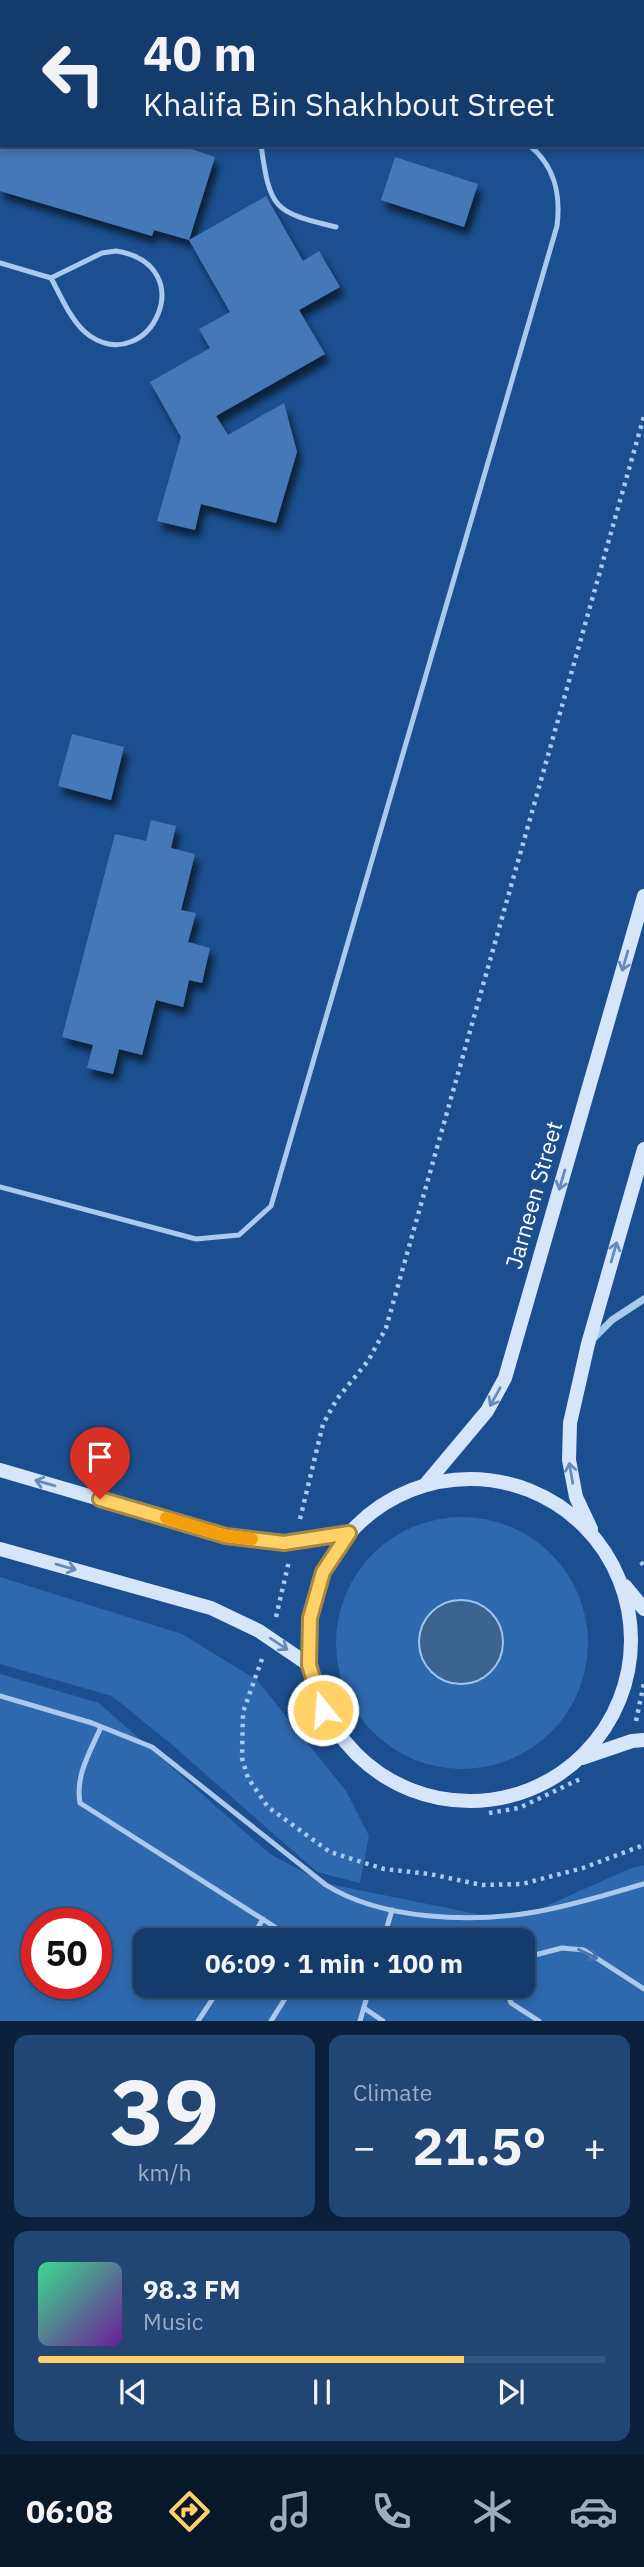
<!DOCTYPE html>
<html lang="en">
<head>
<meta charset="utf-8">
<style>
  :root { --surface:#143b6b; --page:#214673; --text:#f1f3f6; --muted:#9dadc1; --line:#33557e; --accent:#ffd166 }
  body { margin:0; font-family:"IBM Plex Sans",sans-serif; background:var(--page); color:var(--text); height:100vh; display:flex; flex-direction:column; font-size:26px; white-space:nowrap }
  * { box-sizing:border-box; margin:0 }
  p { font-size:23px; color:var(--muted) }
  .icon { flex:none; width:38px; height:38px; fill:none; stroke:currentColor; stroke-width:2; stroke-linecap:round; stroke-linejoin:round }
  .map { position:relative; height:2021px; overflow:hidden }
  .drawer { display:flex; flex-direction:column; gap:14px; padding:14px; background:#0b203b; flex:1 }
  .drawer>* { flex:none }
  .top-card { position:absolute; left:0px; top:0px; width:644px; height:147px; box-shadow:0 4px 10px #0003,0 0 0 2px var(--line); background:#143b6b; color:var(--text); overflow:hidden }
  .speed { position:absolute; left:21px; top:1908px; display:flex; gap:14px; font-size:35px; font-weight:700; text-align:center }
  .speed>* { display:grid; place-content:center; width:91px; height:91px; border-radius:50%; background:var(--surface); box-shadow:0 4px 10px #0003,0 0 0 2px var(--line); line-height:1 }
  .speed .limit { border:10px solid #d22; background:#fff; color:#111 }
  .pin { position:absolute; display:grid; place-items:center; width:60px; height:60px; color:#fff; margin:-72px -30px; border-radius:50% 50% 50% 0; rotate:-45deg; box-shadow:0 0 7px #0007 }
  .pin .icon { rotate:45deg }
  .me { position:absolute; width:77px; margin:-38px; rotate:343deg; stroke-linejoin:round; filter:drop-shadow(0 0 5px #0008) }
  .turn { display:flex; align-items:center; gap:24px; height:147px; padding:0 28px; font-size:32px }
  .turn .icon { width:91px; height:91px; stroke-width:2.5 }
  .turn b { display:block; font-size:49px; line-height:60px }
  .big { font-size:52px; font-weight:800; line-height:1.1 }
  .drawer .tile { flex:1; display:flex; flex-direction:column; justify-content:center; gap:10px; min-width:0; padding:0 24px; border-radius:14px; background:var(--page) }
  .drawer .dial { align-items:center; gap:0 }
  .dial b { font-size:91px; line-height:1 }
  .song { display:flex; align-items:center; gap:21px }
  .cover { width:84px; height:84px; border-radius:10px; background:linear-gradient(135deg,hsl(150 70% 55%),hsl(280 70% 35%)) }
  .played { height:7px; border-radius:4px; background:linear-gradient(90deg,var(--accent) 75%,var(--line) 75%) }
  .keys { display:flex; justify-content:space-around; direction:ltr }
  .heat { display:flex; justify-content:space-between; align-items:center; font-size:38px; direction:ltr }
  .drawer .tiles { flex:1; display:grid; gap:14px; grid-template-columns:1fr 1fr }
  .tile:last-child { grid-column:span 2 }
  .trip { position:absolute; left:133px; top:1928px; width:402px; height:70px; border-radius:14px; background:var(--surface); box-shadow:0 4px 10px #0003,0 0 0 2px var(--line); font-weight:800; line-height:70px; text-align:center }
  .dock { display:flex; height:112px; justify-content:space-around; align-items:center; background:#08182b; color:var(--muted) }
  .dock .icon { width:49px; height:49px }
  .dock .on { color:var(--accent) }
  .dock b { font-size:32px; color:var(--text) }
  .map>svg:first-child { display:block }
  .green { fill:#2e69ad; fill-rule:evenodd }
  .water { fill:#3c6290; stroke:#9cc4f0; stroke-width:2 }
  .building { fill:#4478b7; filter:url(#shadow) }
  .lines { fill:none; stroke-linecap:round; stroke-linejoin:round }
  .path { stroke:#a9c9ee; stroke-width:4.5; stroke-dasharray:3.5 5; stroke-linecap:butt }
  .lane { stroke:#a9c9ee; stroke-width:5 }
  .street { stroke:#a9c9ee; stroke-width:7 }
  .secondary { stroke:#d6e6fa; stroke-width:14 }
  .oneway { stroke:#668bba }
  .oneway2 { stroke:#4674ac }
  .route-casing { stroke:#a68842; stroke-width:18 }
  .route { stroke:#ffd166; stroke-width:12 }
  .slow { stroke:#f59e0b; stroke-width:12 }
  .labels { text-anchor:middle; stroke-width:7; stroke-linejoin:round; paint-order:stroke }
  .street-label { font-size:23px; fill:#fff; stroke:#1b4f8f }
</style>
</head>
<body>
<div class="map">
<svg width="644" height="2021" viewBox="0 0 644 2021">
  <defs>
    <filter id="shadow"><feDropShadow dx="4.5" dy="8" stdDeviation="3.5" flood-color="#0009"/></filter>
  </defs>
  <rect width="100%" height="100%" fill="#1b4f8f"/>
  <path class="green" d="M336 1643a126 126 0 1 1 252 0a126 126 0 1 1-252 0Z
    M0,1577L182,1634L257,1680L346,1791L369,1836L360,1883L317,1872L170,1743L112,1696L0,1664Z
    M0,1674L99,1703L270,1854L324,1883L487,1916L537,1910L629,1869L644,1865V2021H0ZM37,1923H96V1983H37ZM145,1941H523V1986H145Z"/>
  <path class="water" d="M419 1642a42 42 0 1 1 84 0a42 42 0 1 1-84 0Z"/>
  <path class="building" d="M0,145H179L215,157L189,240L154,230L152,236L0,191Z
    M395,157L478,184L464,227L381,200Z
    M266,196L303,261L319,251L340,287L299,310L325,354L216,416L228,435L284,403L297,452L276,523L201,504L195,530L157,521L181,437L150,382L210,348L199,329L230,312L189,240Z
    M72,734L124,747L111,800L58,786Z
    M151,820L176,826L171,848L195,854L181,910L196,913L188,942L210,948L202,983L189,980L183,1007L156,1000L142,1055L119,1049L113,1074L87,1068L93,1045L62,1037L115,834L146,841Z"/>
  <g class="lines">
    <path class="path" d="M300,1519L323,1424L337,1399L368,1361L386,1328L644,416
      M641,1562L644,1566
      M276,1617L289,1561
      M262,1659L243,1712L242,1758L248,1778L268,1807L330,1852L384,1869L430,1874L482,1885L522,1884L583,1868L644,1845
      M636,1721L644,1683
      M489,1813L519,1808L580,1779"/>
    <path class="lane" d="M59,0L65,2
      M261,145C270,209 273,212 336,227
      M116,251C203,265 150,376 90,336C72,324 61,296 51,278L102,253Z
      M0,263L51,278
      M0,1187L196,1239L239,1235L271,1206L557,226C561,194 555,166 529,145
      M0,1696L92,1723L152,1747L326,1885C382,1920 471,1923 535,1912C572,1906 608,1894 644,1884
      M101,1727C90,1752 75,1776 80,1803L297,1941
      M250,1941L263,1919
      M383,1941L392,1910
      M523,1958L562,1948L584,1950L644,1989
      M505,1986L511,2003L539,2021
      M364,2008L383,2021
      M198,2021L221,1986
      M271,2021L293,1986
      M360,2021L370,1986"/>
    <path class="street" d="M593,1339L612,1320L644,1299"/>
    <path class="secondary" d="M0,1470L226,1536L284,1543L349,1533
      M309 1640a161 161 0 1 1 322 0a161 161 0 1 1-322 0Z
      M425,1485L487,1411L505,1378L644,896
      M591,1529L576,1497L569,1460L570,1423L588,1344L644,1149
      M0,1549L211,1608L259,1631L309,1665
      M625,1586L644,1609
      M582,1758L632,1741L644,1740"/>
  </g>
  <defs><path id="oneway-shaft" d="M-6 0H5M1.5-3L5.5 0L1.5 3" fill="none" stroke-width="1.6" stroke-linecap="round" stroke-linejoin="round" transform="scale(1.75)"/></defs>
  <g class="oneway">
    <use href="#oneway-shaft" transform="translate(625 961) rotate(106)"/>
    <use href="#oneway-shaft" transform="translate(562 1180) rotate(106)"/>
    <use href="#oneway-shaft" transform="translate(614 1252) rotate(-74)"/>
    <use href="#oneway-shaft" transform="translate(495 1397) rotate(119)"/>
    <use href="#oneway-shaft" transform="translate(571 1473) rotate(-100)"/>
    <use href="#oneway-shaft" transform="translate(45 1483) rotate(-164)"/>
    <use href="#oneway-shaft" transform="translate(66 1567) rotate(16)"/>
    <use href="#oneway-shaft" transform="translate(279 1644) rotate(34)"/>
  </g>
  <use class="oneway2" href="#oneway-shaft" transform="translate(588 1954) rotate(25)"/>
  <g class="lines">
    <defs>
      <path id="route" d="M100,1499L226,1536L284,1543L349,1533L323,1572L310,1618L309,1665L323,1710"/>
    </defs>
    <use href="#route" class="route-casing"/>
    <use href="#route" class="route"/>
    <path class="slow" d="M166,1518L226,1536L252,1539"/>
  </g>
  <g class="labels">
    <g class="street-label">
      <text transform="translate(534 1195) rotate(-74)" y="8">Jarneen Street</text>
    </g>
  </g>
</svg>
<div class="speed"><div class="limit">50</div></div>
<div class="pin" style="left:100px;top:1499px;background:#d93025"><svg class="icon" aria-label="arrive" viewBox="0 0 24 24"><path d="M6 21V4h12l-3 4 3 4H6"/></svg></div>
<svg class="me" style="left:323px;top:1710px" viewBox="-20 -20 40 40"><circle r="17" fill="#ffd166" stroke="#fff" stroke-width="3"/><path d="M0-11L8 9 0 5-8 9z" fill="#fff"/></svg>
<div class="trip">06:09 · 1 min · 100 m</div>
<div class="top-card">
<div class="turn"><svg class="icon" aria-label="left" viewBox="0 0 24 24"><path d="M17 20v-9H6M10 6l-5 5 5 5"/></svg><div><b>40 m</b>Khalifa Bin Shakhbout Street</div></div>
</div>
</div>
<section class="drawer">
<div class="tiles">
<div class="tile dial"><b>39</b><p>km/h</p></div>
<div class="tile"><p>Climate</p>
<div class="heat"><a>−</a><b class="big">21.5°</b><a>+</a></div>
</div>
<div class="tile">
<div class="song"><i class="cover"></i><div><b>98.3 FM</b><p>Music</p></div></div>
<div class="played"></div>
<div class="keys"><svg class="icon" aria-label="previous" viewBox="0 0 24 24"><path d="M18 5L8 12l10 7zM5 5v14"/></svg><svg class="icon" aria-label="pause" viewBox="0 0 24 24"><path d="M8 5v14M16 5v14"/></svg><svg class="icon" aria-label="next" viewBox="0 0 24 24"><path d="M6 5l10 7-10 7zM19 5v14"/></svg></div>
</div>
</div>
</section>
<nav class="dock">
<b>06:08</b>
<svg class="icon on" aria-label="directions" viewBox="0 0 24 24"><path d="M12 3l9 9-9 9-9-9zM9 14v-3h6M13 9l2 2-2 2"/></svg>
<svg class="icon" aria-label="music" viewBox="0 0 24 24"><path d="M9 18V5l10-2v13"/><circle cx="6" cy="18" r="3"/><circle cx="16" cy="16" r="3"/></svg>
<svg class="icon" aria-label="phone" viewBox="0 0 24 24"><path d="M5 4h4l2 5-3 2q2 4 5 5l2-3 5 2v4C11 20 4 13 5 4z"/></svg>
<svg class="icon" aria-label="climate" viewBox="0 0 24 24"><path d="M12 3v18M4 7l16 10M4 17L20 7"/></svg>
<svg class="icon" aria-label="car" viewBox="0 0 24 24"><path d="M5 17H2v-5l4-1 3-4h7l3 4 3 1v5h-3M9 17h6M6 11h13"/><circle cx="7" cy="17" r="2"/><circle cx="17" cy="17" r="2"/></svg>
</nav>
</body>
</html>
